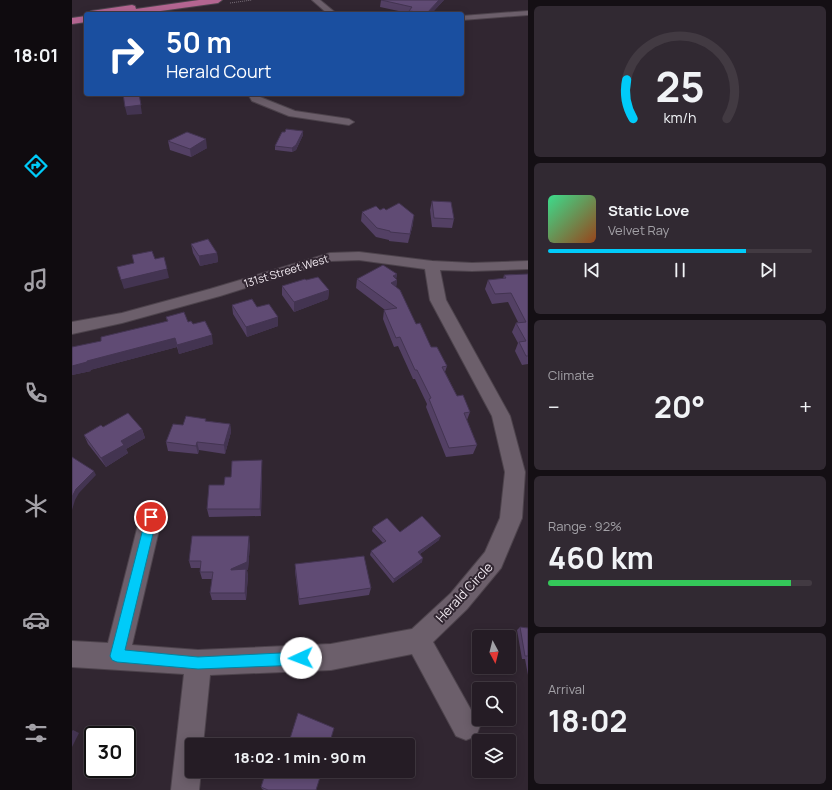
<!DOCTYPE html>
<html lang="en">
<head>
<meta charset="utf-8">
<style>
  :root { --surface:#251c25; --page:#312932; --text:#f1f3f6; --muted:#a3a1a7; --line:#423a42; --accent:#00cbf9 }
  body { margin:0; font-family:Manrope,sans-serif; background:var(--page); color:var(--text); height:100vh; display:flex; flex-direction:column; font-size:15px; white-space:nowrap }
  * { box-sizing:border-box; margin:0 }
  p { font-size:13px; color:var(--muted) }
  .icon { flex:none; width:22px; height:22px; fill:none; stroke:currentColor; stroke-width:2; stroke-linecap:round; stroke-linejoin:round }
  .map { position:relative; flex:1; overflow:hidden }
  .sheet { display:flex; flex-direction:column; gap:6px; padding:6px; background:#140f14; width:304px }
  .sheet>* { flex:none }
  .banner { position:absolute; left:12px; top:12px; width:380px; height:84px; border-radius:4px; box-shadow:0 2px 10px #0003,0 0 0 1px var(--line); background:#1a4fa0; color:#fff; overflow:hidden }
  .needle { width:26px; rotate:173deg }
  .tools { position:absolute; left:400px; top:630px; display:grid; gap:8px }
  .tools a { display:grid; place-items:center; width:44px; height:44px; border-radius:4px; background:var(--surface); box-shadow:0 2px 10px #0003,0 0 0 1px var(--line); font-size:20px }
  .speed { position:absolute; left:12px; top:726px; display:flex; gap:8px; font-size:20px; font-weight:700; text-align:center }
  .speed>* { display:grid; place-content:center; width:52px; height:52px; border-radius:50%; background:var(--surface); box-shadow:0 2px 10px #0003,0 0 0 1px var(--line); line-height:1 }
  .speed .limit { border:2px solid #111; border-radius:6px; background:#fff; color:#111 }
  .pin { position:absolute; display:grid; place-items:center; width:34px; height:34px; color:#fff; margin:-17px; border:2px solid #fff; border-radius:50%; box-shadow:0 1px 4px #0007 }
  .me { position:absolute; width:44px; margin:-22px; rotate:268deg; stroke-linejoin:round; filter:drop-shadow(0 0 3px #0008) }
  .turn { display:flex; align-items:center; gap:14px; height:84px; padding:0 16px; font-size:18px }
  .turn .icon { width:52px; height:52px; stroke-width:2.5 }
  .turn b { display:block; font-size:28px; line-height:34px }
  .big { font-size:30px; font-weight:700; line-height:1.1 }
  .sheet .card { flex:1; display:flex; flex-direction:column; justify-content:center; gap:6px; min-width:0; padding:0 14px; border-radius:6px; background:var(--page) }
  .sheet .dial { align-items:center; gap:0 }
  .dial svg { height:104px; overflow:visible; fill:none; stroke:var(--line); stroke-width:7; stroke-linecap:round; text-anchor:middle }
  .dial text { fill:var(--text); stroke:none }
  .song { display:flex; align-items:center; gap:12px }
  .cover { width:48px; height:48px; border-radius:6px; background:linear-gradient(135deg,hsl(150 70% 55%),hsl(20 70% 35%)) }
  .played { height:4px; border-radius:2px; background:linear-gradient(90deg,var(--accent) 75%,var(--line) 75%) }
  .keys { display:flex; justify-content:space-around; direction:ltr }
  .heat { display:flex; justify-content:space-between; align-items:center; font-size:22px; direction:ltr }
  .charge { height:6px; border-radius:3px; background:linear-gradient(90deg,#34c759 92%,var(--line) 0) }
  .trip { position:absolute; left:113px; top:738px; width:230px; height:40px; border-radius:4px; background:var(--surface); box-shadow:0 2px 10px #0003,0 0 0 1px var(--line); font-weight:700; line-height:40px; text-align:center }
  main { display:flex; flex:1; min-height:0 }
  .menu { display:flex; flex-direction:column; width:72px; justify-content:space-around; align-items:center; background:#0f0b0f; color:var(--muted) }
  .menu .icon { width:28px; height:28px }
  .menu .current { color:var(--accent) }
  .menu b { font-size:18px; color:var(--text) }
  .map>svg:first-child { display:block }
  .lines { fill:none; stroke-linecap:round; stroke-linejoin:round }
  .minor-casing { stroke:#4d434c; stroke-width:2 }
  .major-casing { stroke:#4d434c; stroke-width:2 }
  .path { stroke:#7a707a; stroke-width:1; stroke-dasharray:1 1; stroke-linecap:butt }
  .minor { fill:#6c5f6b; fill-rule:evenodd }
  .major { fill:#b46591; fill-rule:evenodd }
  .wall { fill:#534064 }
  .shaded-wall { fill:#433451 }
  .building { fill:#604b74; stroke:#433451 }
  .route { fill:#00cbf9; stroke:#0084a2 }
  .labels { text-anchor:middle; stroke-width:4; stroke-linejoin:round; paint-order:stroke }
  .street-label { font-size:11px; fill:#f1e9f0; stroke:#312631 }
  .near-street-label { font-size:13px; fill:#f1e9f0; stroke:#312631 }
</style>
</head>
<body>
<main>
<nav class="menu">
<b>18:01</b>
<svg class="icon current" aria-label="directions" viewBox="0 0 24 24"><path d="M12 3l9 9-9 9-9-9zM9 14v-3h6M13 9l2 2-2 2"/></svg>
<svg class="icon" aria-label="music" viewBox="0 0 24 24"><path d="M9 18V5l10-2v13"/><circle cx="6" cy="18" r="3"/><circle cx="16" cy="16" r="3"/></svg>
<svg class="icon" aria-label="phone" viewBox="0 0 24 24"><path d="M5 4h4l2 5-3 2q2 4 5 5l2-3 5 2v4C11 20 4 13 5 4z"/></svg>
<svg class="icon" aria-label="climate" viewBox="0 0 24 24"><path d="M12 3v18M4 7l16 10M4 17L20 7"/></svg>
<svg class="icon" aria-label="car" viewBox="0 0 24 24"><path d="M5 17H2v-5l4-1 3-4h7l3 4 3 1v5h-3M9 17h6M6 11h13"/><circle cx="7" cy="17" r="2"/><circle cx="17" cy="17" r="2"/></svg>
<svg class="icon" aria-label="filters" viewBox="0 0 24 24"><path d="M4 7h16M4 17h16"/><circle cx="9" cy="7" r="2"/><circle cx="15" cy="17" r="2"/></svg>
</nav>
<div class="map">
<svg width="456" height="790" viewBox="0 0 456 790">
  <rect width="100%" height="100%" fill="#312631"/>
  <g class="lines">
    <defs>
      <path id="minor" d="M240,0H248L265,14H256Z
        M456,11V15L390,20V16Z
        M176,94H186L188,97L223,111L277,119L282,122L277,125L217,116L180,101Z
        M287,252L360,261L400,263L456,261V269L400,271L368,270L374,300L438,416L453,472L450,518L429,568L395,609L361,642L408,726L404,736L394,740L384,736L340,654L259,670L138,675L131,745H120V771H129L127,790H99L112,674L0,667V641L36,643L68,517L71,510L79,507L87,510L90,517L60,645L126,650L259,644L340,629L379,593L413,552L428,518L433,472L420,416L358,300L353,269L287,260L259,261L148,296L50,323L0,334V322L50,313L138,289L258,253Z"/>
      <path id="major" d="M127,0H150L146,3L67,14H14L19,11L60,5L63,6L64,9Z
        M14,16V22L0,24V18Z"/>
    </defs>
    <use href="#minor" class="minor-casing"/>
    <use href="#major" class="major-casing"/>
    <path class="path" d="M158,3L180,0"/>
    <use href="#minor" class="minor"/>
    <use href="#major" class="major"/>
  </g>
  <path class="wall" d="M309,0H372L359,14H336V13L308,7Z
    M213,132L231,135L224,150L220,152L203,150V146Z
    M96,141L135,148L119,157L98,150Z
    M360,201L382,219L380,228L360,227L358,210Z
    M308,210H314L341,224L336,243L317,241V240L304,237L289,221L290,212Z
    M119,244L145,253L146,262L128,266L121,253Z
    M325,274L324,279L325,280L324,287L344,324L359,347L375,366L373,372L385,396L398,412L395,420L405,445L401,454L374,457L354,407L355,404L343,379H341L326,346L322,347L311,319L312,310H313L284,288L285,279Z
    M456,274V364L450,365L443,351L446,343L440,332L444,323L446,322L436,302L420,304L413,289L416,280L431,279L432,275Z
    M234,280L257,290L256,299L222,312L210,295V286Z
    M160,305L185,307L206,326L175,337L161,314Z
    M94,317L116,322L121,324L141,344L107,354L105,347L18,370L19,371L0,375L29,341L95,321Z
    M134,419V421L158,424L159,432L153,454L127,450L126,454L96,451L94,442L111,425Z
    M31,427L70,429L73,438L54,449L56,453L34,467L16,444L12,435Z
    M190,468L189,516L137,517L135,509L159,477Z
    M301,527L328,532L367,540L348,554L350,562L321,583L298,555L299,551L311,543L300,531Z
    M178,544L176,569L175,570L176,576L174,600H140L138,593L140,579H130L128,572V568H119L117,561Z
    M223,564L299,588L297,595L227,605L223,571Z
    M448,627L456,628V675L453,659H450L445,630Z
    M189,787L244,790H192L190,789Z"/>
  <path class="shaded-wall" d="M367,0H372L359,14H355Z
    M67,94L70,114L55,115L53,107Z
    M231,131V135L224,150L220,152V148Z
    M134,139L135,148L119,157L118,149Z
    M342,215L341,224L336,243L338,234Z
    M145,253L146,262L128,266L127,256Z
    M95,269L97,278L52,289L49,280Z
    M325,274L324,280H325L324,289L319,283L321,276Z
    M257,290L256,299L222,312V302Z
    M206,317V326L175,337L174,327Z
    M140,335L141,344L107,354L105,345Z
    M103,338L105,347L18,370L19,371L0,375V366L15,361Z
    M158,424L159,432L153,454L152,445Z
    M70,429L73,438L54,449L56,453L34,467L29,458L49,441Z
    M125,442L127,450L126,454L124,446Z
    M190,460V468L189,516L188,509Z
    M22,471L24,475L7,493L3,500L0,510V497L4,489Z
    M177,536L178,544L176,569L175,570L176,576L174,600L173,593L160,576L159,569Z
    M369,536L367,540L345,556L346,552Z
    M351,558L350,562L321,583L322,579Z
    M1,730L7,733L0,747V731Z"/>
  <path class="building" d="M309,0H367L355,13L337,11L340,7Z
    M51,94H67L69,105L53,107Z
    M214,129L231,131L224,145L220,148L203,146L210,132H213Z
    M115,132L134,139L118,149L96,141Z
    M360,201L379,202L382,219L362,218Z
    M327,203L342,215L338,234L318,232V231L305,228L290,212L304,206L308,210L312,208L314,210Z
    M136,239L145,253L127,256L119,244Z
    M80,251L83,259L92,257L95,269L49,280L45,267L62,263L60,255Z
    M311,265L325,274L321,276L325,280L319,283L328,290L344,324L348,323L359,347H365L375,366L370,367L385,396L391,395L398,412L392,413L405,445L377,448L357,399L359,398L345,370H343L328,337L324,338L312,310L325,308L285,279Z
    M456,274V356H454L447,342L454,341L444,323L454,322L439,293L423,294L416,280L434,278L432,275Z
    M246,277L257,290L222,302L210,286L233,279L234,280Z
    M180,299L185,307L197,304L206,317L174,327L160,305Z
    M112,312L116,322L119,321L121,324L133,321L140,335L105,345L103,338L15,361V362L0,366V347L29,341V337L96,321L94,317Z
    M56,413L70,429L49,441L52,445L29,458L12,435L29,425L31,427Z
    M114,416L134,419L133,421L158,424L152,445L125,442L124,446L94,442L101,424L111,425Z
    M0,457L22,471L4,489L0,497Z
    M190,460L188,509H135L137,485H152L153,477H159L160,461Z
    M350,516L369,536L346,552L351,558L322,579L299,551L314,541L301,527L315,518L328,532Z
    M120,536H177L175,562L159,569V570L174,569L173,593H138L141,572H128L129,561H117Z
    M292,556L299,588L227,599L223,564Z
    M448,627L456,628V656H453Z
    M226,713L262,728L257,745H216Z
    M194,771H250L244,790H196L189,787Z"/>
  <path class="route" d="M79,512L83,513L85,517L53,650L126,657L229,652L234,654L236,658L234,663L229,665L126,669L45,662L40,660L38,656L74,517L76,513Z"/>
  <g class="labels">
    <g class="street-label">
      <text transform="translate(214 271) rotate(-17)" y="4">131st Street West</text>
    </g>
    <g class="near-street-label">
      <text transform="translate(392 592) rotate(-47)" y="5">Herald Circle</text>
    </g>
  </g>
</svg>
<div class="tools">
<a><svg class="needle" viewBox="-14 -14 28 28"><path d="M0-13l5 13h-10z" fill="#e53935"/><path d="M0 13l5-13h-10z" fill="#a3a1a7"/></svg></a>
<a><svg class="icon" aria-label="search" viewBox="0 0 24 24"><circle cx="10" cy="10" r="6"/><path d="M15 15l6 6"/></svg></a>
<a><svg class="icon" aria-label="layers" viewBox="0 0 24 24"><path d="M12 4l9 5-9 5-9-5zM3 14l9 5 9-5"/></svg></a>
</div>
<div class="speed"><div class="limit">30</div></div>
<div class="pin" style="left:79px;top:517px;background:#d93025"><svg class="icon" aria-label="arrive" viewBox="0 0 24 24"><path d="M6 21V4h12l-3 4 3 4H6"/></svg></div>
<svg class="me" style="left:229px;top:658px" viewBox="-20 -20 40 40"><circle r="19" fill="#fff"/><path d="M0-13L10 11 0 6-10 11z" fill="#00cbf9"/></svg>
<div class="trip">18:02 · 1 min · 90 m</div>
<div class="banner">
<div class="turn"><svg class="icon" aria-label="right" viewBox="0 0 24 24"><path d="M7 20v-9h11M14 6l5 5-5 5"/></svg><div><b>50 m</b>Herald Court</div></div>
</div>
</div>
<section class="sheet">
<div class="card dial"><svg viewBox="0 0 100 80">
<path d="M14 69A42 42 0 1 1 86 69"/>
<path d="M14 69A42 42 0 0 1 9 39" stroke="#00cbf9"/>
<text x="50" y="56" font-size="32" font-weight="700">25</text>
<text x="50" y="72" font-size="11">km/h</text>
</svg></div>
<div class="card">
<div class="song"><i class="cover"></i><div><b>Static Love</b><p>Velvet Ray</p></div></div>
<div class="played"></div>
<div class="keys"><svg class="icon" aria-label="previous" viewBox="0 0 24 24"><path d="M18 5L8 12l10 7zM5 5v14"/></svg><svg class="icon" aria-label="pause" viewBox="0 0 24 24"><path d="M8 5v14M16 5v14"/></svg><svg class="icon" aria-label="next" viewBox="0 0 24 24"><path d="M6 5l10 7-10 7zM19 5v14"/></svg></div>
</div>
<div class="card"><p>Climate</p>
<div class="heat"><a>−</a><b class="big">20°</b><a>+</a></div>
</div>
<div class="card"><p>Range · 92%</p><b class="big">460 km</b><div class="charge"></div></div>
<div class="card"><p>Arrival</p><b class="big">18:02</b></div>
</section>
</main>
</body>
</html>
